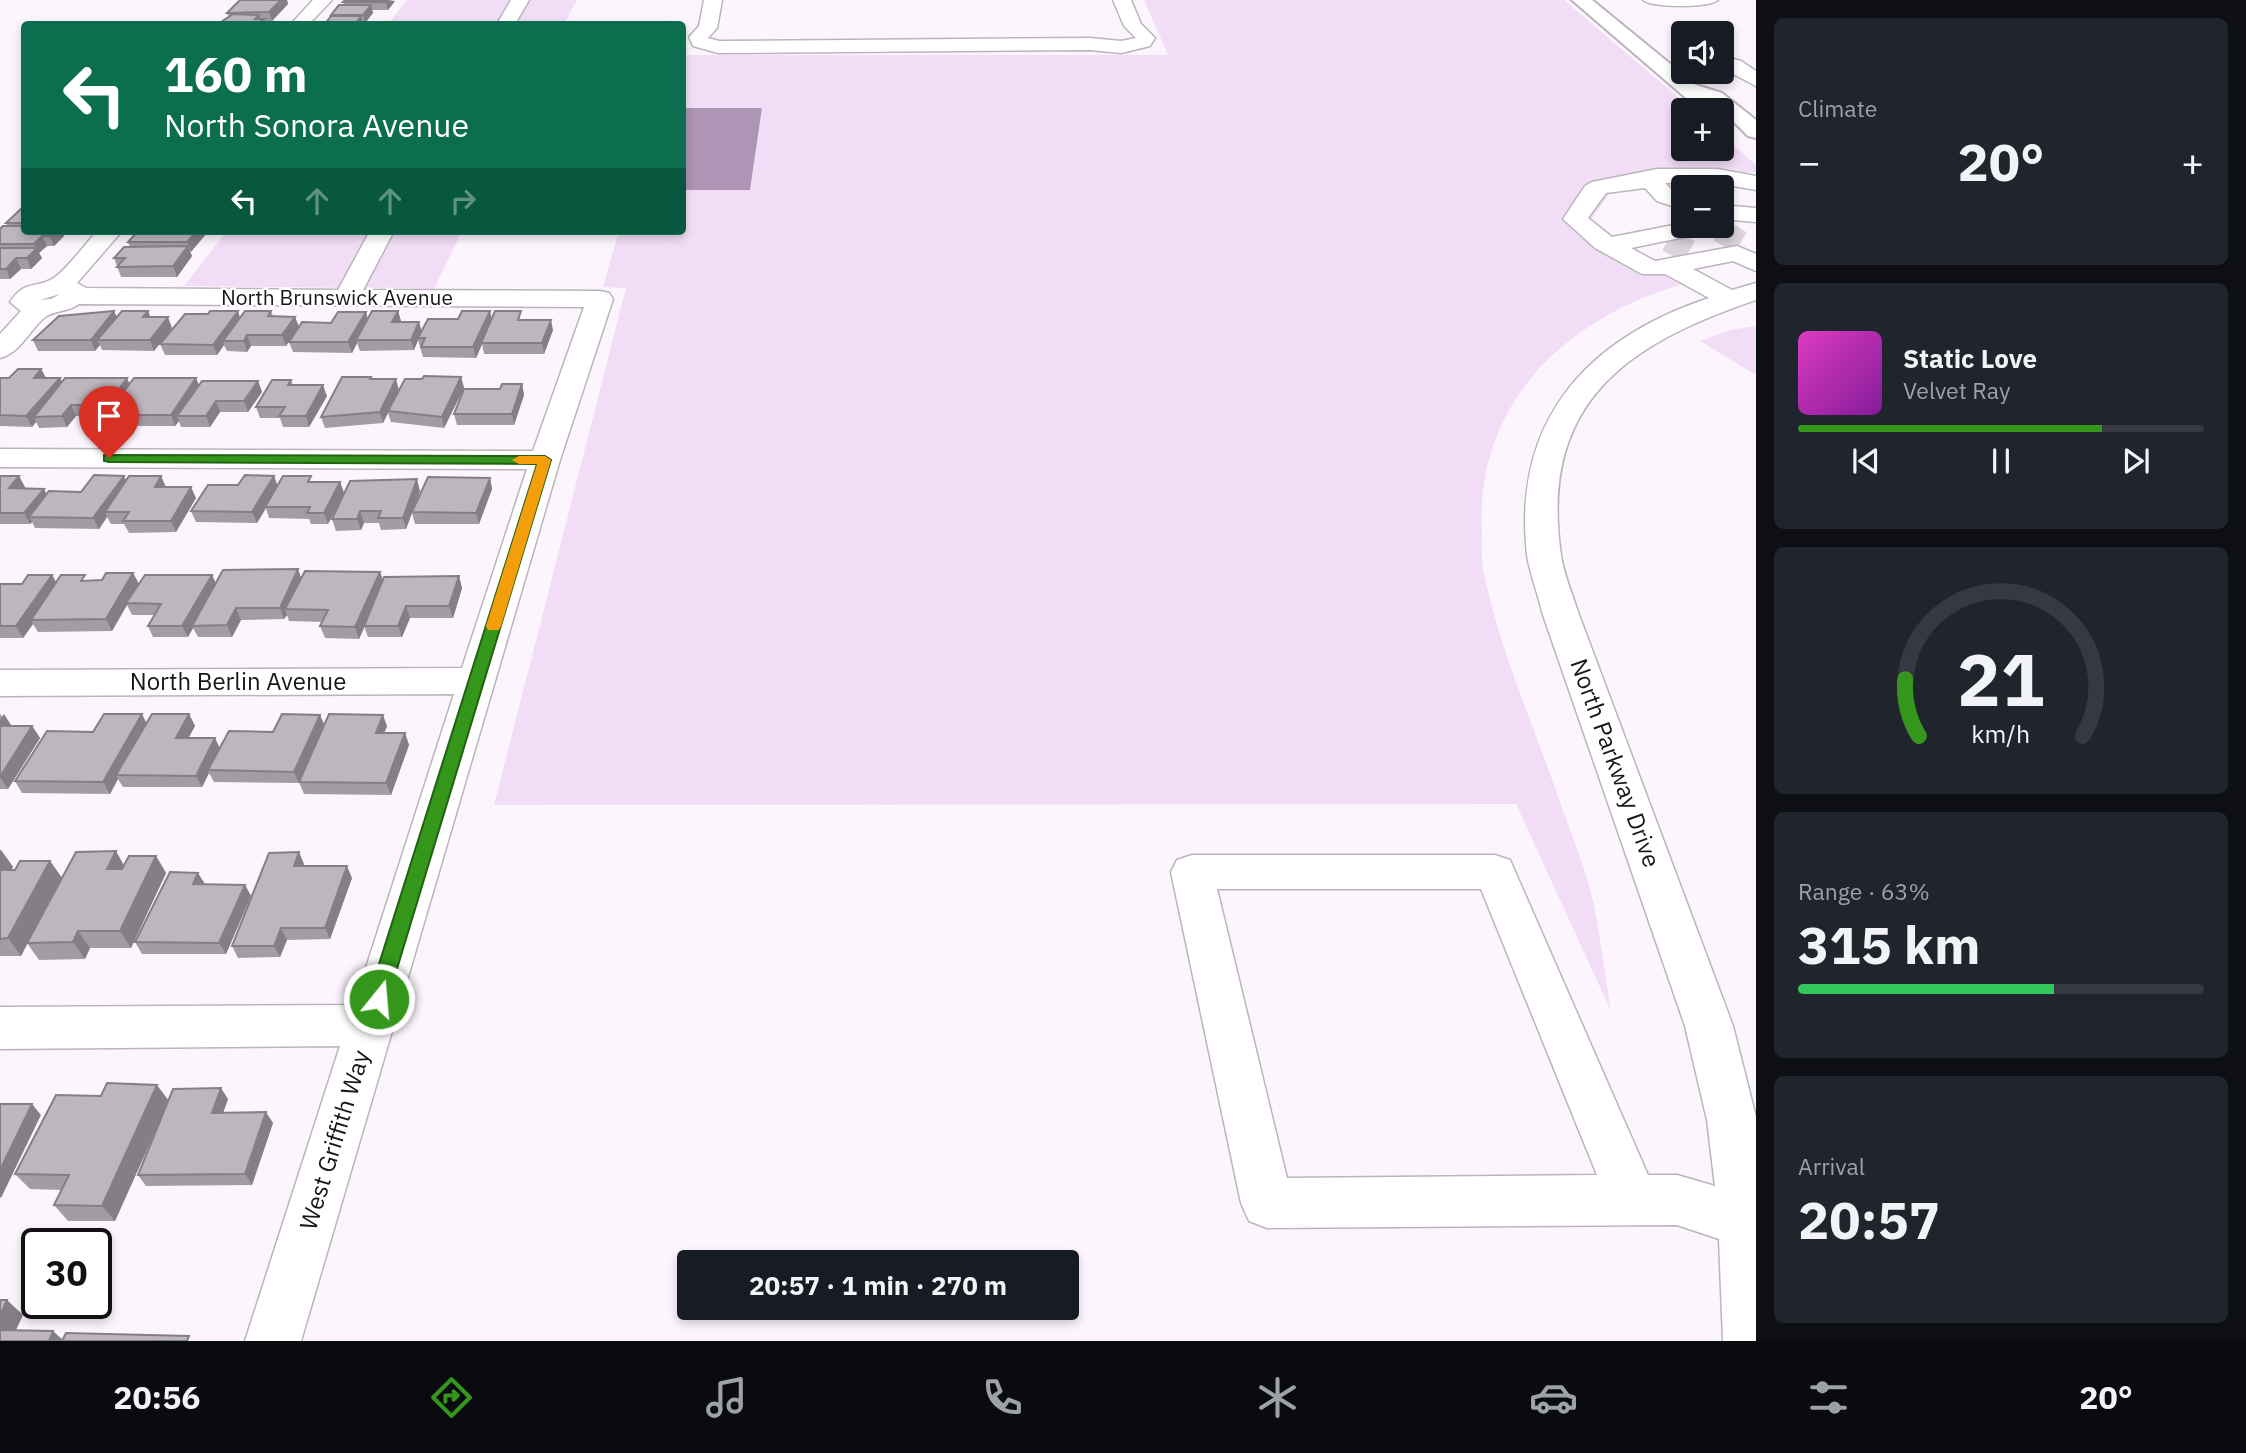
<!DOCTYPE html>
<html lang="en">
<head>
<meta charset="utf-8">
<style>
  :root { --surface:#171b24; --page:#20242c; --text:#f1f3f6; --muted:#9ea1a6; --line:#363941; --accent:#34971c }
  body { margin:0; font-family:"IBM Plex Sans",sans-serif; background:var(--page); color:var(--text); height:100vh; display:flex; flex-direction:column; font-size:26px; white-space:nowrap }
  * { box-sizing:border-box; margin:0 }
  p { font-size:23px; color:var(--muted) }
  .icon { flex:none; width:38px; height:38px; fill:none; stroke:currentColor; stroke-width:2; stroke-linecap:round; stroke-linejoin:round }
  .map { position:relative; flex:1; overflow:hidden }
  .sheet { display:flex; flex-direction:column; gap:18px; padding:18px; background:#0d0f14; width:490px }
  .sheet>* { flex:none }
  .guide { position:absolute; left:21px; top:21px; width:665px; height:214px; border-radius:7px; box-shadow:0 4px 10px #0003; background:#0b6e4f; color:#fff; overflow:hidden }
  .tools { position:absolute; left:1671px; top:21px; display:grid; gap:14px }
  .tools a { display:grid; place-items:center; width:63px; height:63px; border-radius:7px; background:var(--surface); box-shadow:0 4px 10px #0003; font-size:35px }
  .speed { position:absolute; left:21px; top:1228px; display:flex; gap:14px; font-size:35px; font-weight:700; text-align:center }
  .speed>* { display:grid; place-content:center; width:91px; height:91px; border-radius:50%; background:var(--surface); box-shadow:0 4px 10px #0003; line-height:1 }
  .speed .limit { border:4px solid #111; border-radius:10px; background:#fff; color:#111 }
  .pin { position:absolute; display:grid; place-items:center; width:60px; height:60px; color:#fff; margin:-72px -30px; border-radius:50% 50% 50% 0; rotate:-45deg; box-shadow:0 0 7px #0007 }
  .pin .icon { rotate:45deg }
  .me { position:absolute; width:77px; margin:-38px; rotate:17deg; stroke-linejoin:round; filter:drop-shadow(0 0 5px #0008) }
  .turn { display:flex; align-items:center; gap:24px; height:147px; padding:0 28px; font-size:32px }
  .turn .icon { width:91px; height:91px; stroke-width:2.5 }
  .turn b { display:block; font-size:49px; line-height:60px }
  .lanes { display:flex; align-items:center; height:66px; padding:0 28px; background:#0003; justify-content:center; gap:35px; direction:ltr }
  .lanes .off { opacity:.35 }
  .big { font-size:52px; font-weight:800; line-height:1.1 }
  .sheet .widget { flex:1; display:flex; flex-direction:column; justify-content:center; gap:10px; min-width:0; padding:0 24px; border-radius:10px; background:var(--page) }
  .sheet .dial { align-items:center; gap:0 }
  .dial svg { height:182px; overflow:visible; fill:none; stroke:var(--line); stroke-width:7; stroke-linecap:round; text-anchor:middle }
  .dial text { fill:var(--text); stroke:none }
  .song { display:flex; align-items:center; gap:21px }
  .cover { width:84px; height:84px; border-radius:10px; background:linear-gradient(135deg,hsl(310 70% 55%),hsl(290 70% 35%)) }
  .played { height:7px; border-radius:4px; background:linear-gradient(90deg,var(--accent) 75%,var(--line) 75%) }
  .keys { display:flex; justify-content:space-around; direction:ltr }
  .heat { display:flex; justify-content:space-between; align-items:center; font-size:38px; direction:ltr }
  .charge { height:10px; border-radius:5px; background:linear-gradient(90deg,#34c759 63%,var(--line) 0) }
  .trip { position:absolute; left:677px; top:1250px; width:402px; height:70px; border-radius:7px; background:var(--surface); box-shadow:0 4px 10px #0003; font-weight:800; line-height:70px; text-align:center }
  .tabs { display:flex; height:112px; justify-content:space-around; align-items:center; background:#090b0e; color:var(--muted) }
  .tabs .icon { width:49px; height:49px }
  .tabs .active { color:var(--accent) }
  .tabs b { font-size:32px; color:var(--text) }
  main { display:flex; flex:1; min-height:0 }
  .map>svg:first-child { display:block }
  .green { fill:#f2ddf6 }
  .water { fill:#af95b5 }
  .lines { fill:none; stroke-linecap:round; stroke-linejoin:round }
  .minor-tunnel { stroke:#dbd4dc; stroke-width:24; stroke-dasharray:24 12; stroke-linecap:butt }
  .minor-casing { stroke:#bbb4bd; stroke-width:3 }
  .major-casing { stroke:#bbb4bd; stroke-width:4 }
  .minor { fill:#fff; fill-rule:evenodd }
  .major { fill:#fff; fill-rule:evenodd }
  .wall { fill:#a39da3 }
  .shaded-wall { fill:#847f85 }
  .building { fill:#bdb6be; stroke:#847f85; stroke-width:2 }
  .route { fill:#34971c; stroke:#226212; stroke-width:2 }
  .slow { fill:#f59e0b }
  .labels { text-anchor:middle; stroke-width:5; stroke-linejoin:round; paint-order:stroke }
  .far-street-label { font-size:21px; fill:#181619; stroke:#fff }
  .street-label { font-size:24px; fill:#181619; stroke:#fff }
</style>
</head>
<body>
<main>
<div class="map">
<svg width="1756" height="1341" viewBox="0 0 1756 1341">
  <rect width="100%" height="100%" fill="#fdf5fe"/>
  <path class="green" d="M407,0H577L564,24H388Z
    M1144,0H1564L1693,110H1684V149H1722V135L1756,165V172L1623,174L1587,226L1680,285C1564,319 1475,405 1482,532C1482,546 1481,561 1484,574C1501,654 1535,728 1561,805C1573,838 1587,872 1594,906C1601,941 1605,976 1611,1011L1516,804L494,805L626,288L603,287L619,231H682L683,190H750L762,108H683V55H1168Z
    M227,231H462L434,289L184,286Z
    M1756,326V375L1700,341L1730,330Z"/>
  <path class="water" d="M683,108H762L750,190H683Z"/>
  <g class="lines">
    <path class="minor-tunnel" d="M1720,230L1741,243
      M1668,240L1690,252"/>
    <defs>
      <path id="minor" d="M313,0H332L309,24H291Z
        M511,0H529L515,24H497Z
        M704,0H722L717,28L708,38L719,41L1090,38L1121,41L1136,38L1124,26L1113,0H1131L1141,24L1155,38L1150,46L1121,53L1090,50L718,53L693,46L689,37L699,26Z
        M1643,0H1718C1709,8 1652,8 1643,0Z
        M1722,56L1741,61L1756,71V86L1722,68Z
        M1657,169H1717L1756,176V190L1717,183H1665L1673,191L1684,195V210L1657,201L1645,188L1606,193L1588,218L1612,237L1684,223V226H1718L1714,231L1631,248L1655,261L1737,246L1756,254V271L1733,261L1693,269L1732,290L1756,283V300C1626,344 1539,403 1561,555C1564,575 1572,593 1578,612L1733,1026L1756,1117V1341H1723L1719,1239L1677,1225L1267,1228L1249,1221L1241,1203L1171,872L1177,860L1192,855H1495L1510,860L1648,1175H1677L1715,1186L1707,1120L1685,1026L1542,612C1538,593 1530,575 1527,555C1512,421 1586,339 1709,298L1665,274H1642L1595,248L1563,219L1585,186L1592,182ZM1217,889H1481L1597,1175L1287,1178Z
        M1722,205L1756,208V222L1722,219Z
        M97,231H122L77,283L86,288L338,290L370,231H394L363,290L600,291L609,293L613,299L560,460L301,1341H245L340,1046L0,1049V1007L354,1005L454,694L0,696V670L462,668L527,469L0,467V449L533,451L584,307L79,304C69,312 53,310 44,318C29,331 20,353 0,358V334L21,311L10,302C25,280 33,289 52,279C65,272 86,243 97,231ZM60,294L51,299L40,300Z"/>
      <path id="major" d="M1572,0H1592L1696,85L1722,93L1756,120V138L1748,136L1722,110H1700Z"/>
    </defs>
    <use href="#minor" class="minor-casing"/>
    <use href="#major" class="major-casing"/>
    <use href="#minor" class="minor"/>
    <use href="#major" class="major"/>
  </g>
  <path class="wall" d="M240,0H287L288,4L272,21H264L265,24L229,18L227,13Z
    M395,1L388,10H372L373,13L365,23H363V24L332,16L331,15L344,5L343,2Z
    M24,206V231H67L65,233H63L64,236L54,246H47L39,253L42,258L31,269H21L10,279H0V229L7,226L6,223Z
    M207,233L190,252L192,256L177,277H121L114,258L130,247L128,242Z
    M148,311L150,317L172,328L154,351L102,350L100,345L95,351H38L33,340L117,317Z
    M238,311L240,318L271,311L273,316L295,317L299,327L286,346H251L247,352L227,351L224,345L217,355H165L160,344L208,314Z
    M398,311L401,322L421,331L458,319L490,311L492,320H523L553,330L544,354H484L482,344L476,358L423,357L418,340L414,350L360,351L357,343L352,353L293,352L289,342L331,323L368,318Z
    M41,369L46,378H60L62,382L130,384L196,378L199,385L258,381L262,392L248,412H220L210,427H181L179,421L175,426H131L126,415H119L117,409L112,416H76L67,427L39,428L36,422L32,427L0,426V378H9Z
    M461,377L464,388L444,428L391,422L388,413L383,423L325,428L321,417L372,379L399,390L394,399L422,379Z
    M291,380L293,385L327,396L309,427H283L280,418H260L256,407Z
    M522,384L524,395L514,425H457L454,414Z
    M0,476L25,487L24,488L44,489L47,495L81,492L126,481L161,476L166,487L196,498L176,532L129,533L124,524H111L107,517L99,529L35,528L32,522L30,524H0Z
    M274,476L277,485L313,482H340L344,493L328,524H311L309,519L269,518L266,508L257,523L196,522L191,511L238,485Z
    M490,478L492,489L479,524H415L412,513L406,529L381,530L379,523H364L361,530L336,531L332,519L420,491L415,504Z
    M298,569L301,578L380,572L383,580L459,576L462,588L453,618H410L402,637H368L364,626L359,639L325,638L320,626L322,622L289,621L287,615L284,619L241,620L232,637H198L193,628L188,637H153L148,626L154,615H132L127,605L112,631L38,632L33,624L23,638H0V584H22L52,575L56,582L102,580L133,573L139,584L212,575L216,583Z
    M0,714L11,725V726H32L40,738L8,789H0Z
    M189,714L195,726L188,738H215L220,748L273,732L324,725L387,726L384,733H405L409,745L391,795L304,794L299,782V783L214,782L209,773L202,787H123L118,779L110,794L22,793L15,781L93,732Z
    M0,850H1L13,867L11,870L50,861L62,878L124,865L156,856L166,873L131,948H90L85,959L39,960L27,943L21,956H0Z
    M304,864L303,866L352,878L330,939L287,940L280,957L238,958L232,946Z
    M205,884L245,885L251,896L226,954H142L135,942Z
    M228,1099L223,1113L273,1123L252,1185L146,1186L138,1175L159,1122L115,1221H68L54,1205L62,1190L30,1189L15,1174L168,1100Z"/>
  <path class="shaded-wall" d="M279,0H287L288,4L272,21L269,12Z
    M388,0L395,1L388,10L386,2Z
    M371,5L373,13L365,23L363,15Z
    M259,15L261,21L264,19L265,24H257L255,19Z
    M361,16L363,24H355Z
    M55,231H62L64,236L54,246L50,236Z
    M197,231H207V233L191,252L187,242Z
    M42,236L47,246L39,253L42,258L31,269L27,258L37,249L34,244Z
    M188,246L192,256L177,277L173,266Z
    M16,258L21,269L10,279L6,269Z
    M114,311L119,321L97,340L100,345L95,351L91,340Z
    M148,311L152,321L143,317Z
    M238,311L241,322L223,341L224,345L217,355L213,345Z
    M398,311L401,321L395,333L392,322Z
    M490,311L492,322L476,358L473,347Z
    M366,312L369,323L356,340L357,343L352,353L348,342Z
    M168,317L172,328L154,351L150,340Z
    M295,317L299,327L286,346L282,335Z
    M551,320L553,330L544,354L542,343Z
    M419,322L422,332L418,338V340L414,350L411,340Z
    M247,335L251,346L247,352L244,341Z
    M41,369L47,380L34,378Z
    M461,377L464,388L444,428L442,417Z
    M60,378L65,389L34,417L36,422L32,427L26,416Z
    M127,378L132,389L114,404L117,409L112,416L107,405Z
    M196,378L200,388L177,416L179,421L175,426L171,415Z
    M396,379L399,390L383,423L380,412Z
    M258,381L262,392L248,412L244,401Z
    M522,384L524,395L514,425L512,414Z
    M323,385L327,396L309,427L306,416Z
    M216,401L220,412L210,427L206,416Z
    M71,405L76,416L67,427L62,416Z
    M19,476L25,487L15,500L9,488Z
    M124,476L129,487L105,512L107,517L99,529L93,518Z
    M161,476L166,488L155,487Z
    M274,476L278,487L265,507L266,508L257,523L252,512Z
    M490,478L492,489L479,524L476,513Z
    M417,479L420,491L406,529L403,518Z
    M340,482L344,493L328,524L324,513Z
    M191,487L196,498L176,532L171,521Z
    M44,489L49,500L29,517L32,522L30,524L24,513Z
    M360,511L364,523L361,530L357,519Z
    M298,569L302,581L285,609L287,615L284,619L280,608Z
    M380,572L384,584L359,639L355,627Z
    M133,573L139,584L126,603L127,605L112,631L106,619Z
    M52,575L59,587L31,620L33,624L23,638L16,626Z
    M212,575L217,587L192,626L193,628L188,637L182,626Z
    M459,576L462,588L453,618L449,606Z
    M406,606L410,618L402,637L398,626Z
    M236,608L241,620L232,637L227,625Z
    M4,714L11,725L3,738L0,734V720Z
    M142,714L148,726L116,775L118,779L110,794L103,782Z
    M189,714L195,726L182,750L176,738Z
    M320,715L325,726L299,783L294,772Z
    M383,715L387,726L380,744L376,733Z
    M32,726L40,738L8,789L0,777Z
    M405,733L409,745L391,795L386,783Z
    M215,738L220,750L208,770L209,773L202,787L196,776Z
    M1,850L13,867L2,888L0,885V852Z
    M116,851L126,869H107Z
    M299,852L304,864L299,878L294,866Z
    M156,856L166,873L131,948L120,931Z
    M50,861L62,878L21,956L8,938Z
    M347,866L352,878L330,939L325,928Z
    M198,873L205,884H193Z
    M245,885L251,896L226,954L219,943Z
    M281,928L287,940L280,957L274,946Z
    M78,931L90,948L85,959L73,942Z
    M157,1085L169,1101L115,1221L102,1206Z
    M221,1088L228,1099L219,1124L212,1113Z
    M32,1104L41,1115L1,1198L0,1197V1170Z
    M266,1112L273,1123L252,1185L245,1174Z
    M7,1300L23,1315L11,1341L0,1337V1316Z
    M53,1331L64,1341H49Z"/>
  <path class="building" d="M240,0H281L269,12L227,13Z
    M345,0H388L386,2H343Z
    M339,5H371L363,15H331Z
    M233,14L259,15L255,19H264L257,24H218Z
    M331,16H361L355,24H325Z
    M24,206V223H6Z
    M3,226H24V231H55L50,236H42L34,244H0V229Z
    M138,231H197L187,242H128Z
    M188,246L173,266L117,267L125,258H114L124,247Z
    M0,248H37L27,258H16L6,269H0Z
    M114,311L91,340H33L59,316Z
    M122,311H148L143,317H168L150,340H97Z
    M210,311H238L213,345L160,344L185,314H208Z
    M245,311H271L268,316L295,317L282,335H247L244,341H223Z
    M372,311H398L392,322H419L411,340H356Z
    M462,311H490L473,347H421L425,338H418L428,319H458Z
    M495,311H521L518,320H551L542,343H481Z
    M338,312H366L348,342H289L302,322L331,323Z
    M18,369H41L34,378H60L26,416L0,415V378H9Z
    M424,376L461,377L442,417L388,411L405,379H422Z
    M342,377H371L370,379H396L380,412L321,417Z
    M65,378H127L107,405H71L62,416L34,417Z
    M134,378H196L171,415H126L134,404H114Z
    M272,380H291L288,385H323L306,416H279L285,407H256Z
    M202,381H258L244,401H216L206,416H177Z
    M502,384H522L512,414H454L464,389H500Z
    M94,475L124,476L93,518L29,517L49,491L81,492Z
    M245,475L274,476L252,512L191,511L208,485H238Z
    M0,476H19L9,488L44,489L24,513H0Z
    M129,476H161L155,487H191L171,521H123L129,512H105Z
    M283,476H311L308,482H340L324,513H307L310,507H265Z
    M428,477L490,478L476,513L412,512Z
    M417,479L403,518H378L381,511H360L357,519H332L350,481Z
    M298,569L280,608H236L227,625L192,626L223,570Z
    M305,571L380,572L355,627L320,626L328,610L285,609Z
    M106,573H133L106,619L31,620L61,575H85L81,581L102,580Z
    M28,575H52L16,626H0V584H22Z
    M145,575H212L182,626H148L161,604L126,603Z
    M459,576L449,606H406L398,626H364L384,577Z
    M104,714H142L103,782L15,781L47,731L93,732Z
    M152,714H189L176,738H215L196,776L116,775Z
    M282,714L320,715L294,772L208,770L229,731L273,732Z
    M329,714L383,715L376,733H405L386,783L299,782Z
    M0,726H32L0,777Z
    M116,851L107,869H122L129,856H156L120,931H78L73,942L27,943L76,852Z
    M299,852L294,866H347L325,928H281L274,946H232L269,853Z
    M20,861H50L8,938L0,939V870H15Z
    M170,872L198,873L193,884L245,885L219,943L135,942Z
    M107,1083L157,1085L102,1206L54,1205L69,1175L15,1174L56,1095L101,1096Z
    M221,1088L212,1113L266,1112L245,1174L138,1175L173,1089Z
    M0,1104H32L0,1170Z
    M0,1300H7L0,1316Z
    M0,1330L53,1331L49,1341H0Z
    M66,1333L189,1336L187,1341H62Z"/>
  <path class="route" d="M104,455L545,456L551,460L386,1005L379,1007L371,1005L368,999L537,464L109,462L104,461Z"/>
  <path class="slow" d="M545,456L551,460L501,626L499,630H488L486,626L537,464H519L512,460L519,456Z"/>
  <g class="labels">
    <g class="far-street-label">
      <text x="337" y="305">North Brunswick Avenue</text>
    </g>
    <g class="street-label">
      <text x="238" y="690">North Berlin Avenue</text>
      <text transform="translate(1615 763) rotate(70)" y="8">North Parkway Drive</text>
      <text transform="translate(335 1140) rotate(-73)" y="8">West Griffith Way</text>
    </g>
  </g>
</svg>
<div class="tools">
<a><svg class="icon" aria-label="sound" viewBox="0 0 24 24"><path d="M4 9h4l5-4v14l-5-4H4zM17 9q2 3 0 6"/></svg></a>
<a>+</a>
<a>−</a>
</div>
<div class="speed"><div class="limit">30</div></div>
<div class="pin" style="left:109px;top:458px;background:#d93025"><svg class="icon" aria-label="arrive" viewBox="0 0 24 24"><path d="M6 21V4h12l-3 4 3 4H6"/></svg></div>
<svg class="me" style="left:379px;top:999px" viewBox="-20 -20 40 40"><circle r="17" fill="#34971c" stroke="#fff" stroke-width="3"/><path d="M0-11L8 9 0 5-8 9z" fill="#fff"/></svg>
<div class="trip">20:57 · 1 min · 270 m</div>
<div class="guide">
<div class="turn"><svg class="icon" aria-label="left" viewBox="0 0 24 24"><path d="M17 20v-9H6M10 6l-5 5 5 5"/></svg><div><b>160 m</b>North Sonora Avenue</div></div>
<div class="lanes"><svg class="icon" aria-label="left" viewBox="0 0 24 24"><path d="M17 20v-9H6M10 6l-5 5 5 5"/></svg><svg class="icon off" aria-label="ahead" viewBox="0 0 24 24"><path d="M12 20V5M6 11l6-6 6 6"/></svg><svg class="icon off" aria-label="ahead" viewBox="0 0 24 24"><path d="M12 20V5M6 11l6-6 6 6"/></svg><svg class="icon off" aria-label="right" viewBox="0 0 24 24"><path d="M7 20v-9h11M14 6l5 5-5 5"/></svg></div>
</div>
</div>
<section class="sheet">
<div class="widget"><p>Climate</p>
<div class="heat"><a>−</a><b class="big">20°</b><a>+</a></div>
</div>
<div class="widget">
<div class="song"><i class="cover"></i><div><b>Static Love</b><p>Velvet Ray</p></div></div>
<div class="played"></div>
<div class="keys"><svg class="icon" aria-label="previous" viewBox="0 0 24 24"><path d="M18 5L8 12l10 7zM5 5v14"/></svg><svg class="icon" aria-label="pause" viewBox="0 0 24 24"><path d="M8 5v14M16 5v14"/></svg><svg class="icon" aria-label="next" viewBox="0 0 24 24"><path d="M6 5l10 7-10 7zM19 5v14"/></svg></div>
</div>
<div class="widget dial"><svg viewBox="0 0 100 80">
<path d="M14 69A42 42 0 1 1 86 69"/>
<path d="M14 69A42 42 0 0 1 8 44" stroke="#34971c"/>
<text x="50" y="56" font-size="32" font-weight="700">21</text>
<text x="50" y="72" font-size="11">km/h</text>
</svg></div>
<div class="widget"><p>Range · 63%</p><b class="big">315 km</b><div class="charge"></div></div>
<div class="widget"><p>Arrival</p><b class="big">20:57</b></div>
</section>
</main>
<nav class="tabs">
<b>20:56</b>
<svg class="icon active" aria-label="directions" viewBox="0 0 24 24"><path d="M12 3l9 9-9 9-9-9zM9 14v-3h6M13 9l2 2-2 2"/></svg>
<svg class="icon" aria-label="music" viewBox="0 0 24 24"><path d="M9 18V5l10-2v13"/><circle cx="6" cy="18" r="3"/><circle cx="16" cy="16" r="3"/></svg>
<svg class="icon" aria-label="phone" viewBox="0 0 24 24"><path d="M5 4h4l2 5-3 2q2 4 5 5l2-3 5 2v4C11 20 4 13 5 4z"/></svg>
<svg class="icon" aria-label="climate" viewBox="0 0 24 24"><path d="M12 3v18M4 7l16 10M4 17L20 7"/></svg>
<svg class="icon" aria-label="car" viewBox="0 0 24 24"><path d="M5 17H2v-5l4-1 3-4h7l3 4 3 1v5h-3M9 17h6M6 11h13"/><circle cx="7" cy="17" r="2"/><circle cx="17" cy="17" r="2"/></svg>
<svg class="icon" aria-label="filters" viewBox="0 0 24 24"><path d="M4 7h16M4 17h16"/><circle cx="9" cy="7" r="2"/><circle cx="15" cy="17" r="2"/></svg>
<b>20°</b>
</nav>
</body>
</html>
